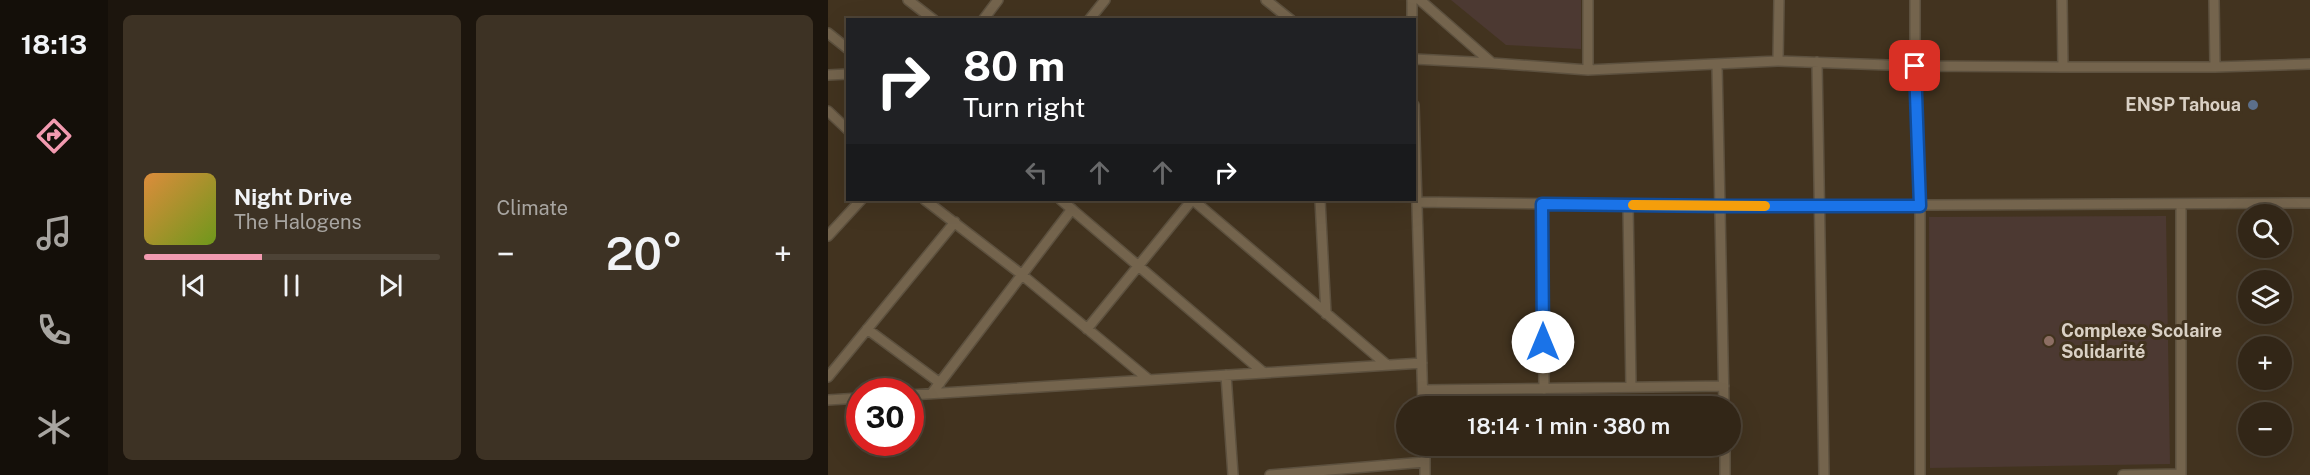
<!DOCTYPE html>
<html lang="en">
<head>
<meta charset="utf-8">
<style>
  :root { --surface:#322617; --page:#3d3224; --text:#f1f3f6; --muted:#a8a5a1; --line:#4d4336; --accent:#f29ab0 }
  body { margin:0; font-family:"Public Sans",sans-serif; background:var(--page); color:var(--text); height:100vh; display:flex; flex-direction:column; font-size:22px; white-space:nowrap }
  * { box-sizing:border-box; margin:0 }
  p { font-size:20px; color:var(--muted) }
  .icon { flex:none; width:33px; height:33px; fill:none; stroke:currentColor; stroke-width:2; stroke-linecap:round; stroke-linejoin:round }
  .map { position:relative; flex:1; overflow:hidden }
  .drawer { display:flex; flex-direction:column; gap:15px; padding:15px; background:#1c150d; width:720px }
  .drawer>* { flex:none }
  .guide { position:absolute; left:18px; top:18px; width:570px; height:183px; border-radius:0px; box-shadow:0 6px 24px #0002,0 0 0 2px var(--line); background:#202124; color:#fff; overflow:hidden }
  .tools { position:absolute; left:1410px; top:204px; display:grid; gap:12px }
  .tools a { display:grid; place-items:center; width:54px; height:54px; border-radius:50%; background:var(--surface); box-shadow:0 6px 24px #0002,0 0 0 2px var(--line); font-size:30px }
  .speed { position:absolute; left:18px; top:378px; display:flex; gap:12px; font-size:30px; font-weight:700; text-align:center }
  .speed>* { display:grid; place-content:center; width:78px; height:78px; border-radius:50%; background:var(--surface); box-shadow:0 6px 24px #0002,0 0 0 2px var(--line); line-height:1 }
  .speed .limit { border:9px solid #d22; background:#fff; color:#111 }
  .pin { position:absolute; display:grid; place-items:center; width:51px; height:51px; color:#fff; margin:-26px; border-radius:12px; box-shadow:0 3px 9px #0006 }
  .me { position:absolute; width:66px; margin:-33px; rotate:0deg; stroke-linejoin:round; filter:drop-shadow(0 0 4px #0008) }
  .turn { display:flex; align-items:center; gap:21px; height:126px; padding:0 18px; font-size:27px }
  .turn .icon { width:78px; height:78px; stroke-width:2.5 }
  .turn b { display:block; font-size:42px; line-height:51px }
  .lanes { display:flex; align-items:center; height:57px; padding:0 18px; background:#0003; justify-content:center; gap:30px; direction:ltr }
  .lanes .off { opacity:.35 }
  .big { font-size:45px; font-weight:600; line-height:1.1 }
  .drawer .widget { flex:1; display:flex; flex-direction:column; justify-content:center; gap:9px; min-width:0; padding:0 21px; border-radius:9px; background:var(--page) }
  .song { display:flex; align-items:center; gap:18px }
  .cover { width:72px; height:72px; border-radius:9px; background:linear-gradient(135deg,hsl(30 70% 55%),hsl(80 70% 35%)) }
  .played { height:6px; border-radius:3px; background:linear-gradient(90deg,var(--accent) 40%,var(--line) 40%) }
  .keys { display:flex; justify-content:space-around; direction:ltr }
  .heat { display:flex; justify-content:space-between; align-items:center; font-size:33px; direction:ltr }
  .drawer .tiles { flex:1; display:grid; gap:15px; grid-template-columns:repeat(2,1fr) }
  .trip { position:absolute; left:568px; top:396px; width:345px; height:60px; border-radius:30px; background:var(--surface); box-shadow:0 6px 24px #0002,0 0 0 2px var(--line); font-weight:600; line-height:60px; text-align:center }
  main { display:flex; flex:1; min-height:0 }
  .menu { display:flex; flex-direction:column; width:108px; justify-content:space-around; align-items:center; background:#140f09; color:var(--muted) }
  .menu .icon { width:42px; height:42px }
  .menu .on { color:var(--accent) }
  .menu b { font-size:27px; color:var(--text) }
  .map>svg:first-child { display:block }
  .education { fill:#4c3932 }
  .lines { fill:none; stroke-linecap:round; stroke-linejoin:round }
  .minor-casing { stroke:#5d513f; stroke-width:12 }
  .minor { stroke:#74644d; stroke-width:9 }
  .route-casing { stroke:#114b97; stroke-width:15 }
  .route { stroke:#1a73e8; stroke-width:10 }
  .slow { stroke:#f59e0b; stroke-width:10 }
  .service-dot { fill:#5c6f8a; stroke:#42331f; stroke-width:2 }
  .education-dot { fill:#8d6e63; stroke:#42331f; stroke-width:2 }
  .labels { text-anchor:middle; stroke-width:6; stroke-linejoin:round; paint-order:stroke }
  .poi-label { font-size:18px; font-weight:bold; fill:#d9d0c4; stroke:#42331f; text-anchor:end }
</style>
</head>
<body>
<main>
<nav class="menu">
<b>18:13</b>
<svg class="icon on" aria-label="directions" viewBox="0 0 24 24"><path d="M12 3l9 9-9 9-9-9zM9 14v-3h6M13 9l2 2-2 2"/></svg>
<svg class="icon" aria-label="music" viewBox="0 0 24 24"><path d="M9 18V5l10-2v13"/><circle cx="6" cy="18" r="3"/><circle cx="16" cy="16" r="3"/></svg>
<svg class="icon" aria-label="phone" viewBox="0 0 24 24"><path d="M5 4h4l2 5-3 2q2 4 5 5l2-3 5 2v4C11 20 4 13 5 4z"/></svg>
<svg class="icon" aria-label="climate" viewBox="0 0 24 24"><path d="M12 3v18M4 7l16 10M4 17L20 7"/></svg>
</nav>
<section class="drawer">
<div class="tiles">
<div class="widget">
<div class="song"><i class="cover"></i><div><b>Night Drive</b><p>The Halogens</p></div></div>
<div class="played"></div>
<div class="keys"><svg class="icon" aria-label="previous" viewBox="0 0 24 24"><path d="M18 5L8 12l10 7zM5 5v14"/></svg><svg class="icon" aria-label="pause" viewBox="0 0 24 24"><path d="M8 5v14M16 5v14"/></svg><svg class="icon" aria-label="next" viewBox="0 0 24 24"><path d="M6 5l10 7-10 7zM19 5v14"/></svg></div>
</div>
<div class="widget"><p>Climate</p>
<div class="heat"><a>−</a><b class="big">20°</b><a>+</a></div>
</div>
</div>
</section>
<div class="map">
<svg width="1482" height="475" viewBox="0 0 1482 475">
  <rect width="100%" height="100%" fill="#42331f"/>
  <path class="education" d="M623,0H753V49L678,45Z
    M1338,216L1342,464L1102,468L1101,217Z"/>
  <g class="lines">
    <defs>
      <path id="minor" d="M80,0L106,20
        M438,0L463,20
        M584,0V20
        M592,0L664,63L760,70L950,61L1087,66L1235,67H1387L1482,64
        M1087,0V66L1092,206V475
        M1234,0L1235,67
        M1386,0L1387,67
        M155,20L170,0
        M261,20L277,0
        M0,33L20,49
        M586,59L664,63
        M950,61L951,0
        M989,62L996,475
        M889,64L896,406
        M760,70V0
        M0,75L20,74
        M586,105L595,406
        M0,111L20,130
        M97,200L193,274L320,379
        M233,200L436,373
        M365,200L559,365
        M492,200L498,314
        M590,202L893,206L1482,203
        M714,204L716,389
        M800,205L803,387
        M0,236L33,200
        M39,329L112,383
        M259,329L364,200
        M398,375L405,475
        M0,377L127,222
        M595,390L896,386
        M104,393L244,209
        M82,395L594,363
        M0,400L32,398
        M597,446V475
        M897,446V475
        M442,475L597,462
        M1295,475L1353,474
        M1353,475V204"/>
    </defs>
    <use href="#minor" class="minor-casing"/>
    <use href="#minor" class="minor"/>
  </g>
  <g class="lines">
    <defs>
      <path id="route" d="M715,342L714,204L893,206H1092L1087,66"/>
    </defs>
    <use href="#route" class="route-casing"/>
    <use href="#route" class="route"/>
    <path class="slow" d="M805,205L937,206"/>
  </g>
  <circle class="service-dot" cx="1425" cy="105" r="6"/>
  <circle class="education-dot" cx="1221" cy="341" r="6"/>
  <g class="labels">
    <g class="poi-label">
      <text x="1413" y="111">ENSP Tahoua</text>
      <text x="1233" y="337" text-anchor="start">Complexe Scolaire<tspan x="1233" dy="21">Solidarité</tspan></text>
    </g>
  </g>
</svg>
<div class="tools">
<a><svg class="icon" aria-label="search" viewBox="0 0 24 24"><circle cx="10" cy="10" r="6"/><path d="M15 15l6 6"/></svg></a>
<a><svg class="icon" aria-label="layers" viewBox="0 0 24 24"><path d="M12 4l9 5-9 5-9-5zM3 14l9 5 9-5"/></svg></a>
<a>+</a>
<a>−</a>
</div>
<div class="speed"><div class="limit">30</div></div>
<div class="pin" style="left:1087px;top:66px;background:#d93025"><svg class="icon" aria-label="arrive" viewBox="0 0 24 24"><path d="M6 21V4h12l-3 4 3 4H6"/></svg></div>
<svg class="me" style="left:715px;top:342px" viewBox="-20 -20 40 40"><circle r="19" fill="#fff"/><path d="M0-13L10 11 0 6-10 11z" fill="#1a73e8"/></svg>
<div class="trip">18:14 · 1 min · 380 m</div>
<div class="guide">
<div class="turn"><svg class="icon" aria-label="right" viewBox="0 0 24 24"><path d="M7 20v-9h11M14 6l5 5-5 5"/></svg><div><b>80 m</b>Turn right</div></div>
<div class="lanes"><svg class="icon off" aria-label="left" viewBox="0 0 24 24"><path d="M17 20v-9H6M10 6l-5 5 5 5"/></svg><svg class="icon off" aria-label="ahead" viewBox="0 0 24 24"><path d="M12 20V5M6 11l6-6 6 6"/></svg><svg class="icon off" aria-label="ahead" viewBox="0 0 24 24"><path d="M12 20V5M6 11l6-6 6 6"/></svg><svg class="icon" aria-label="right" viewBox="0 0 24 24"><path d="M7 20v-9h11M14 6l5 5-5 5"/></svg></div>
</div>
</div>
</main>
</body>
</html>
